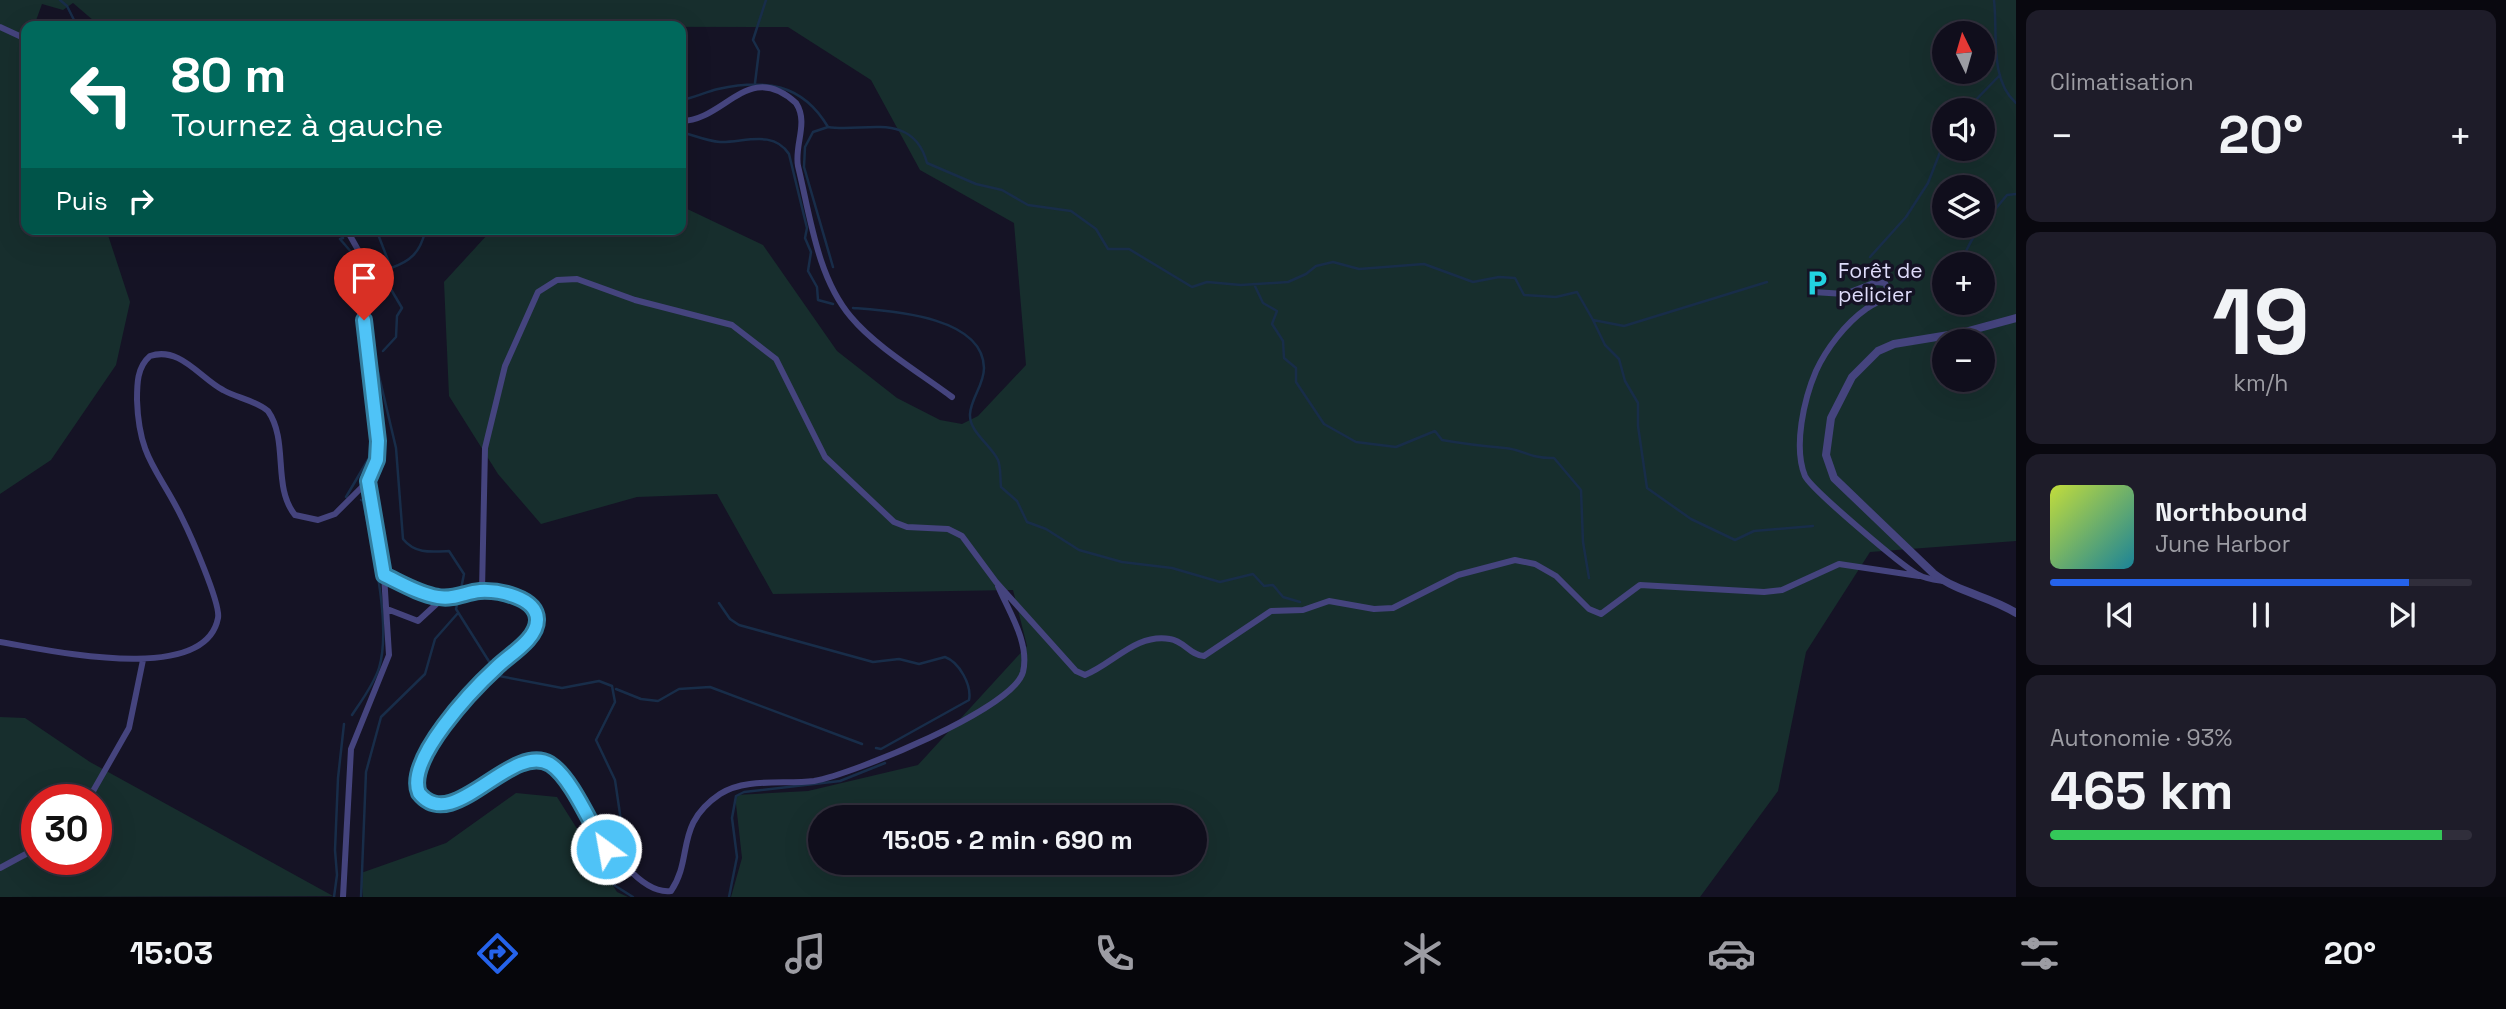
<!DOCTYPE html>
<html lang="fr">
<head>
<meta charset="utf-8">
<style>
  :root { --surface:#100e1c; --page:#1e1c29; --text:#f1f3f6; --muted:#9c9ca3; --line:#302e3b; --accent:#2563eb }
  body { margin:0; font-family:"Space Grotesk",sans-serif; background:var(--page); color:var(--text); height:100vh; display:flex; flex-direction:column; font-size:26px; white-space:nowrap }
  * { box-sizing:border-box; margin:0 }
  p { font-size:23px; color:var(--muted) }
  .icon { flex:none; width:38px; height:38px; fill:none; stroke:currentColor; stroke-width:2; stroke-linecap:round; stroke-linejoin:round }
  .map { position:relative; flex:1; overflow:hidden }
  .panel { display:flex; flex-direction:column; gap:10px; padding:10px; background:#09080f; width:490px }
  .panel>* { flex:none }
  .guide { position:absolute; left:21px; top:21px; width:665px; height:214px; border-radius:14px; box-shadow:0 7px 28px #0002,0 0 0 2px var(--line); background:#00695c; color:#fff; overflow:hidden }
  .needle { width:46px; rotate:355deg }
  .controls { position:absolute; left:1932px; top:21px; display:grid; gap:14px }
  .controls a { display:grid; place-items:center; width:63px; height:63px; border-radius:50%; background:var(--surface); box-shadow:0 7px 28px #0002,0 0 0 2px var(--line); font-size:35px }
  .speed { position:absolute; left:21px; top:784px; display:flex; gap:14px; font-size:35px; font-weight:700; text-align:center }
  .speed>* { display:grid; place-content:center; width:91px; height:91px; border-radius:50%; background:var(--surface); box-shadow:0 7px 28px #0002,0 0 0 2px var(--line); line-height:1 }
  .speed .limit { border:10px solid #d22; background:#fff; color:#111 }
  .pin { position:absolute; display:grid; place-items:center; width:60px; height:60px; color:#fff; margin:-72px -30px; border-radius:50% 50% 50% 0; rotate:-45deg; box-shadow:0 0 7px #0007 }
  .pin .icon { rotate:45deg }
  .me { position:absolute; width:77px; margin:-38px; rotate:328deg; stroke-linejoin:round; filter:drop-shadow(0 0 5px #0008) }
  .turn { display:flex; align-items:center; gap:24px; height:147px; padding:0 35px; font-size:32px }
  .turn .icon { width:91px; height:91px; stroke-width:2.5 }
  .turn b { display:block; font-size:49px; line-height:60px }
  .then { display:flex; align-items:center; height:66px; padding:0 35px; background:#0003; gap:14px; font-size:26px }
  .big { font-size:52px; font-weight:600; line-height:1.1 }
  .panel .widget { flex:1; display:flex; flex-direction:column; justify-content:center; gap:10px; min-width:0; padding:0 24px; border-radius:14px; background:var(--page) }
  .panel .dial { align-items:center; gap:0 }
  .dial b { font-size:91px; line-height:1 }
  .song { display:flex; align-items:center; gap:21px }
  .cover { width:84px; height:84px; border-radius:10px; background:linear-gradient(135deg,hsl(70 70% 55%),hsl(190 70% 35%)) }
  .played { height:7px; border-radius:4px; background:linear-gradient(90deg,var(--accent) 85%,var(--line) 85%) }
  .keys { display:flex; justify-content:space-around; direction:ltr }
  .heat { display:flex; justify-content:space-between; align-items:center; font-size:38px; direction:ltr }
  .charge { height:10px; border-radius:5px; background:linear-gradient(90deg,#34c759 93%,var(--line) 0) }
  .trip { position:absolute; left:808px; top:805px; width:399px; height:70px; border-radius:35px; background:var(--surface); box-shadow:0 7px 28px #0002,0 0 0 2px var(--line); font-weight:600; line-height:70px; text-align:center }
  .dock { display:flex; height:112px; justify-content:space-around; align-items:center; background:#06060b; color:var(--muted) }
  .dock .icon { width:49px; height:49px }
  .dock .selected { color:var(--accent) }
  .dock b { font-size:32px; color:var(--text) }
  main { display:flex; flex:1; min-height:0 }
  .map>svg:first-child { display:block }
  .green { fill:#172e2d; fill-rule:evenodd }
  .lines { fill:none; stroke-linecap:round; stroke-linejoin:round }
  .stream { stroke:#182d49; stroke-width:2.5 }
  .minor { stroke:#45447e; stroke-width:6 }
  .tertiary { stroke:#45447e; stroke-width:8 }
  .route-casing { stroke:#337fa1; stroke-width:18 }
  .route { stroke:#4fc3f7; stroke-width:12 }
  .labels { text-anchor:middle; stroke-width:7; stroke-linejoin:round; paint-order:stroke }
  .poi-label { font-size:21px; fill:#dedcfa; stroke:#151325; text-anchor:start }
</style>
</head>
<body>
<main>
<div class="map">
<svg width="2016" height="897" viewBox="0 0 2016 897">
  <rect width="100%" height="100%" fill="#151325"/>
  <path class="green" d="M0,0H2016V541L1870,552L1806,652L1778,791L1700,897H731L742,858L735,795L808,791L918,765L1027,646L1013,590L773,594L717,494L637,497L541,524L498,474L449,396L444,282L488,234L507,229H681V206L763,245L837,351L897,398L940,420L962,424L978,416L1026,365L1014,223L920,170L871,80L788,27L93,26L94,21L73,3L63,10L42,4L34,26H26V117L19,123L26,132V229H106L130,302L116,365L51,460L0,494ZM1944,33H1983V72H1944ZM1944,110H1983V149H1944ZM1944,187H1983V226H1944ZM1944,264H1983V303H1944ZM1944,341H1983V380H1944ZM821,817H1195V863H821Z
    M0,717L25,718L90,762L333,896L0,897ZM37,800H96V859H37Z
    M516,793L557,797L617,892L628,897H363L361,873L446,843Z"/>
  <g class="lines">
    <path class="stream" d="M60,0L67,6L77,26
      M1994,0C1998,34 1989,79 2016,103
      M755,83L759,51L753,40L766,0
      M681,100C694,98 705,92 718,89C765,79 802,83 828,127C863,133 913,110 927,163L976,184L1002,190L1028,205L1071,211L1096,229L1108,249H1129L1192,287L1207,282L1241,285L1288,282L1306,274L1316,266L1333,262L1359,269L1424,264L1473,282L1499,277L1515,278L1524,295L1556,297L1577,292L1593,320L1624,326L1767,282
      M1966,110L2000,75
      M828,127L813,132L805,147L804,167L833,267
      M681,132C693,135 707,141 720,142C743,143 773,129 789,154L807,228L805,238L811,252L808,271L817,287L818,300L833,304
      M1983,224L2007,195L2016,194
      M376,229L391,268L389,286L402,308L397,316L396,337L383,351
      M357,232L365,229
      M343,238L340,239L352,253L360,272L358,325L372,424L369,458L346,497
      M1870,257L1906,217L1928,183L1944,142
      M1959,264C1968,250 1970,238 1982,226
      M391,268C411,261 420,252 425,232L445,229
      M1254,284L1263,303L1277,311L1272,324L1283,341L1284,358L1296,368V382L1324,424L1356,442L1396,447L1435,431L1442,440C1464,444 1483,446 1505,448C1522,449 1530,459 1554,458L1581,490L1583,542L1589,578
      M853,308C891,311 983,316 984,368C984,385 971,398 970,414C969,432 991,445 998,460C1001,467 1000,478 1001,487L1017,501L1027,522L1046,529L1079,550L1122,562L1172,568L1220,582L1253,574L1264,586L1273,585L1283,597L1300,602
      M1593,320L1605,345L1619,359L1625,381L1638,403V426L1647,488L1691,519L1735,540L1754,531L1813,526
      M375,359L396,448L403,539C415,554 431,552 449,551L464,574L461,589
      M719,603L730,619L739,625L873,662L899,659L919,664L945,657C959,662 972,685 969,700L881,749L876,748
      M457,605L456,609L490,663
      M499,676L562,688L599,681L612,686L615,702L596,740L615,780L625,848L622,858
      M616,689L641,699L658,701L679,689L710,687L862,744
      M352,715C362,700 374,684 379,668C392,626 372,544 363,501L361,500
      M617,876L614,885L633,897
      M334,897L337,875L335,850L338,778L344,724
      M361,897L366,772L381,717L425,674L435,639L458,613
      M729,897L737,857L732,818L736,796L744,792L840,781L885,763"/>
    <path class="minor" d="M0,27L26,39
      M681,121C725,121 748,59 796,103C809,123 794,145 798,166C810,215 817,277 851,317C876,347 920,373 952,397
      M342,229L343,230
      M1813,292L1845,294L1876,282L1885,283C1888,289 1889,293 1884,298C1879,302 1871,305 1866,309C1846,323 1826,349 1816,371C1804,399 1793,447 1805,476C1811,489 1901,565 1917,574C1925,579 1935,580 1943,581
      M384,575C401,583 420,595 439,597C454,599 466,592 481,591C495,590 528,596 535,610C538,616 537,625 534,631C525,646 508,656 495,668C472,691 402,763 421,796C465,829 512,737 552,766C580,786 624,897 671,891C694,857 674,825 720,794C746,777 785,785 814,781C853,774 1013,709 1023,672C1030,643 1009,612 998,586
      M482,591L485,448L505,366L538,292L557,280L577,279L635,300L732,325L776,359L825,457L894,522L907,527L948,529L962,536L996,582L1076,671L1085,675C1113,664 1136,633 1170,639C1184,641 1190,655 1204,656L1271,611L1303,610L1329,601L1374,609L1393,608L1458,575L1515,560L1535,564L1556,576L1589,609L1601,614L1640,585L1764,592L1782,590L1839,564L1919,576
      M387,609L418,621L443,598
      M0,642C45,649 205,687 218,618C221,604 190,534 182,518C159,470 139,460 137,400C137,384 137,367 150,356C180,346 200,378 223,390C237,398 255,400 268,411C289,441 272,487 295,515L318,520L335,514L368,481L377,460V426L364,329L366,271L362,257L348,232
      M88,800L129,728L143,660
      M0,868L37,848
      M343,897L351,749L389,655L384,575L368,481"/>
    <path class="tertiary" d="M2016,318L1961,333L1894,344L1878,351L1852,377L1831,418L1826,455L1834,478L1933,573C1958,593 1990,596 2016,613"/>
  </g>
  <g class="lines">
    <defs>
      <path id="route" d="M364,320L378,441L377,460L368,481L384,575C401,583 419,594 438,597C454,600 466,592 480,591C498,590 536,597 537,619C538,639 509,655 497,667C473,689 405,760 419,793C453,836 511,741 550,764C572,778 591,826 606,849"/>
    </defs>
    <use href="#route" class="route-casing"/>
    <use href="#route" class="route"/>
  </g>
  <defs>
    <symbol id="parking-bare" viewBox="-9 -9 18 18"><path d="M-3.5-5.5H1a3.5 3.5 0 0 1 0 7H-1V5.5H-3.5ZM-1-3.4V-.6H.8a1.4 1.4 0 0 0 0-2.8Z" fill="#22d3e0" stroke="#151325" stroke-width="2.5" paint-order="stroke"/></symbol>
  </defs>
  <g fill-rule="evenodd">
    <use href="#parking-bare" x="1798" y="264" width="38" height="38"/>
  </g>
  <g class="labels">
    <g class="poi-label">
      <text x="1838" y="278">Forêt de<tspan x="1838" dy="24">pelicier</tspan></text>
    </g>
  </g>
</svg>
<div class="controls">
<a><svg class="needle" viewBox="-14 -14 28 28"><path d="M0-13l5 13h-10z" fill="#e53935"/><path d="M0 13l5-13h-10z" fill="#9c9ca3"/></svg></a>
<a><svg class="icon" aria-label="sound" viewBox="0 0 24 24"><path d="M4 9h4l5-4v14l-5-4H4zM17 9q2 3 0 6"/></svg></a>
<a><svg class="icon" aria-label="layers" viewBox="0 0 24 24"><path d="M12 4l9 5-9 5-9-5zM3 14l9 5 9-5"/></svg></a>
<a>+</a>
<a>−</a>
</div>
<div class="speed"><div class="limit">30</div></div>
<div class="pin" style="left:364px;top:320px;background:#d93025"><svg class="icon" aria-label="arrive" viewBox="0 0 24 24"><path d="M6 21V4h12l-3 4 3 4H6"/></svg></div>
<svg class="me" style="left:606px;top:849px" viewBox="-20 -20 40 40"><circle r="17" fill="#4fc3f7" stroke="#fff" stroke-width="3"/><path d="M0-11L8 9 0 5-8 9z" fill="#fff"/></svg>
<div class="trip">15:05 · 2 min · 690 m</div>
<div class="guide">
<div class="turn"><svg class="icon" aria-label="left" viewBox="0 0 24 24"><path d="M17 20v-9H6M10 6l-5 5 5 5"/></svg><div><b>80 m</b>Tournez à gauche</div></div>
<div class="then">Puis<svg class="icon" aria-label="right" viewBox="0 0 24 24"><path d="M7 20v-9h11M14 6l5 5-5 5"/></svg></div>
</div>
</div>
<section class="panel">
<div class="widget"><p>Climatisation</p>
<div class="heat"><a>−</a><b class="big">20°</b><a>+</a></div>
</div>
<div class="widget dial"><b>19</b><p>km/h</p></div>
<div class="widget">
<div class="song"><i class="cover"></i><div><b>Northbound</b><p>June Harbor</p></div></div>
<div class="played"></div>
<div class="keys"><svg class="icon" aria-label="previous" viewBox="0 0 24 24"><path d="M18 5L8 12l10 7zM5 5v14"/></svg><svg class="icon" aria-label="pause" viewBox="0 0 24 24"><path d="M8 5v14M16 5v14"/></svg><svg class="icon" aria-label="next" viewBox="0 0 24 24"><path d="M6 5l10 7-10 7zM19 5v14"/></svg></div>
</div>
<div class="widget"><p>Autonomie · 93%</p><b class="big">465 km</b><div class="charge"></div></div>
</section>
</main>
<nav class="dock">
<b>15:03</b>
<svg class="icon selected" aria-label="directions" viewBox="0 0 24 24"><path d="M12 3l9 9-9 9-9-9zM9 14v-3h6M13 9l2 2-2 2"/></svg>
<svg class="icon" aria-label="music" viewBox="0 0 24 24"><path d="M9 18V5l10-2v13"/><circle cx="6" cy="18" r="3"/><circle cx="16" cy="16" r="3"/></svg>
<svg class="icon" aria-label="phone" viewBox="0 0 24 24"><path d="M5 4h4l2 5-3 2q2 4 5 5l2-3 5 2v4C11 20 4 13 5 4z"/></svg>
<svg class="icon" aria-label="climate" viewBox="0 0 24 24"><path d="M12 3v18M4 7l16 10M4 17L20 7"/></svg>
<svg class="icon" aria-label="car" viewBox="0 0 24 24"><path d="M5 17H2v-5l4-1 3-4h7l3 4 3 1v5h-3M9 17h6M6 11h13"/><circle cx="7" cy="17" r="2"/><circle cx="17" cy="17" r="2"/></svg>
<svg class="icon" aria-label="filters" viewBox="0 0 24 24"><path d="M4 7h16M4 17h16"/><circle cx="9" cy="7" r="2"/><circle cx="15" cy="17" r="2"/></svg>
<b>20°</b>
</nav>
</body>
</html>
